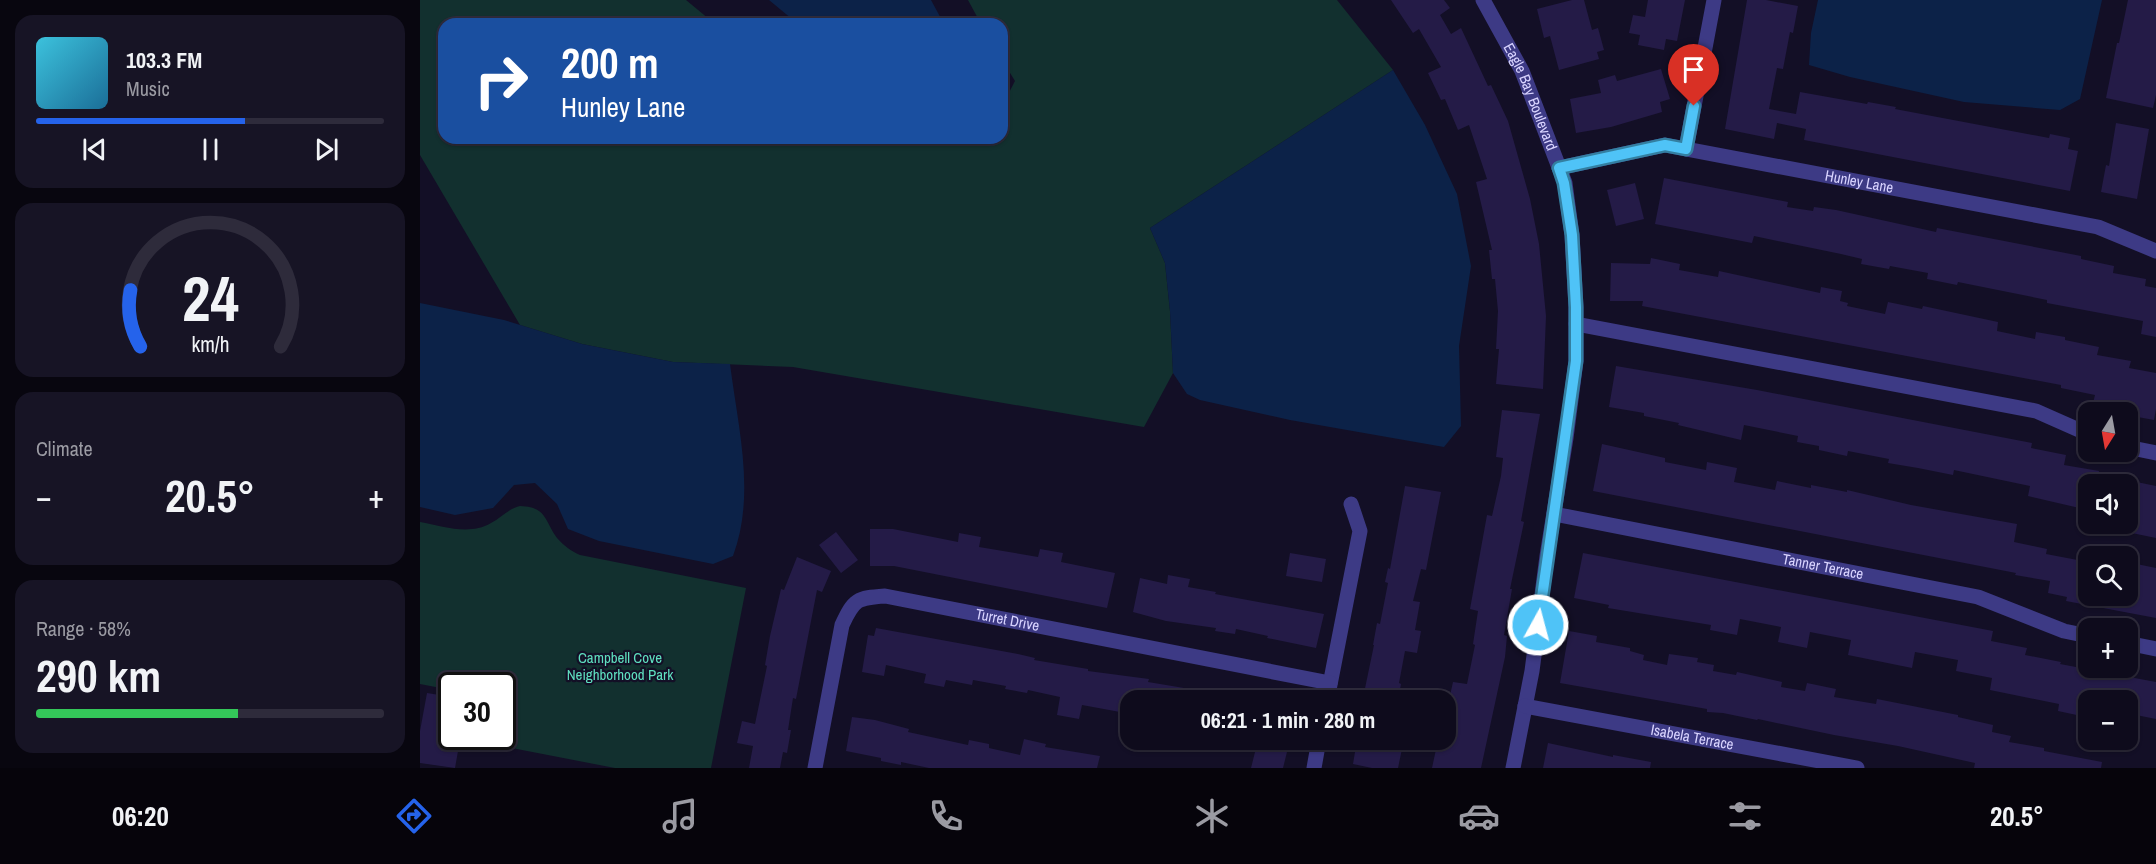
<!DOCTYPE html>
<html lang="en">
<head>
<meta charset="utf-8">
<style>
  :root { --surface:#0e0b1c; --page:#171425; --text:#f1f3f6; --muted:#9b9ba3; --line:#2e2b3b; --accent:#2563eb }
  body { margin:0; font-family:"Archivo Narrow",sans-serif; background:var(--page); color:var(--text); height:100vh; display:flex; flex-direction:column; font-size:22px; white-space:nowrap }
  * { box-sizing:border-box; margin:0 }
  p { font-size:20px; color:var(--muted) }
  .icon { flex:none; width:33px; height:33px; fill:none; stroke:currentColor; stroke-width:2; stroke-linecap:round; stroke-linejoin:round }
  .map { position:relative; flex:1; overflow:hidden }
  .details { display:flex; flex-direction:column; gap:15px; padding:15px; background:#08060f; width:420px }
  .details>* { flex:none }
  .hud { position:absolute; left:18px; top:18px; width:570px; height:126px; border-radius:18px; box-shadow:0 2px 4px #0004,0 0 0 2px var(--line); background:#1a4fa0; color:#fff; overflow:hidden }
  .needle { width:39px; rotate:191deg }
  .buttons { position:absolute; left:1658px; top:402px; display:grid; gap:12px }
  .buttons a { display:grid; place-items:center; width:60px; height:60px; border-radius:12px; background:var(--surface); box-shadow:0 2px 4px #0004,0 0 0 2px var(--line); font-size:30px }
  .speed { position:absolute; left:18px; top:672px; display:flex; gap:12px; font-size:30px; font-weight:700; text-align:center }
  .speed>* { display:grid; place-content:center; width:78px; height:78px; border-radius:50%; background:var(--surface); box-shadow:0 2px 4px #0004,0 0 0 2px var(--line); line-height:1 }
  .speed .limit { border:3px solid #111; border-radius:9px; background:#fff; color:#111 }
  .pin { position:absolute; display:grid; place-items:center; width:51px; height:51px; color:#fff; margin:-62px -26px; border-radius:50% 50% 50% 0; rotate:-45deg; box-shadow:0 0 6px #0007 }
  .pin .icon { rotate:45deg }
  .me { position:absolute; width:66px; margin:-33px; rotate:7deg; stroke-linejoin:round; filter:drop-shadow(0 0 4px #0008) }
  .turn { display:flex; align-items:center; gap:21px; height:126px; padding:0 24px; font-size:27px }
  .turn .icon { width:78px; height:78px; stroke-width:2.5 }
  .turn b { display:block; font-size:42px; line-height:51px }
  .big { font-size:45px; font-weight:700; line-height:1.1 }
  .details .tile { flex:1; display:flex; flex-direction:column; justify-content:center; gap:9px; min-width:0; padding:0 21px; border-radius:18px; background:var(--page) }
  .details .dial { align-items:center; gap:0 }
  .dial svg { height:156px; overflow:visible; fill:none; stroke:var(--line); stroke-width:7; stroke-linecap:round; text-anchor:middle }
  .dial text { fill:var(--text); stroke:none }
  .song { display:flex; align-items:center; gap:18px }
  .cover { width:72px; height:72px; border-radius:9px; background:linear-gradient(135deg,hsl(190 70% 55%),hsl(200 70% 35%)) }
  .played { height:6px; border-radius:3px; background:linear-gradient(90deg,var(--accent) 60%,var(--line) 60%) }
  .keys { display:flex; justify-content:space-around; direction:ltr }
  .heat { display:flex; justify-content:space-between; align-items:center; font-size:33px; direction:ltr }
  .charge { height:9px; border-radius:4px; background:linear-gradient(90deg,#34c759 58%,var(--line) 0) }
  .trip { position:absolute; left:700px; top:690px; width:336px; height:60px; border-radius:18px; background:var(--surface); box-shadow:0 2px 4px #0004,0 0 0 2px var(--line); font-weight:700; line-height:60px; text-align:center }
  .dock { display:flex; height:96px; justify-content:space-around; align-items:center; background:#06040b; color:var(--muted) }
  .dock .icon { width:42px; height:42px }
  .dock .on { color:var(--accent) }
  .dock b { font-size:27px; color:var(--text) }
  main { display:flex; flex:1; min-height:0 }
  .map>svg:first-child { display:block }
  .green { fill:#12302f }
  .water { fill:#0c2248 }
  .building { fill:#241b47 }
  .lines { fill:none; stroke-linecap:round; stroke-linejoin:round }
  .minor { stroke:#3d3a85; stroke-width:15 }
  .route-casing { stroke:#337fa1; stroke-width:15 }
  .route { stroke:#4fc3f7; stroke-width:10 }
  .labels { text-anchor:middle; stroke-width:4.5; stroke-linejoin:round; paint-order:stroke }
  .street-label { font-size:15px; fill:#d9d4ff; stroke:#130f26 }
  .park-label { font-size:15px; fill:#5fe0c0; stroke:#130f26 }
</style>
</head>
<body>
<main>
<section class="details">
<div class="tile">
<div class="song"><i class="cover"></i><div><b>103.3 FM</b><p>Music</p></div></div>
<div class="played"></div>
<div class="keys"><svg class="icon" aria-label="previous" viewBox="0 0 24 24"><path d="M18 5L8 12l10 7zM5 5v14"/></svg><svg class="icon" aria-label="pause" viewBox="0 0 24 24"><path d="M8 5v14M16 5v14"/></svg><svg class="icon" aria-label="next" viewBox="0 0 24 24"><path d="M6 5l10 7-10 7zM19 5v14"/></svg></div>
</div>
<div class="tile dial"><svg viewBox="0 0 100 80">
<path d="M14 69A42 42 0 1 1 86 69"/>
<path d="M14 69A42 42 0 0 1 9 40" stroke="#2563eb"/>
<text x="50" y="56" font-size="32" font-weight="700">24</text>
<text x="50" y="72" font-size="11">km/h</text>
</svg></div>
<div class="tile"><p>Climate</p>
<div class="heat"><a>−</a><b class="big">20.5°</b><a>+</a></div>
</div>
<div class="tile"><p>Range · 58%</p><b class="big">290 km</b><div class="charge"></div></div>
</section>
<div class="map">
<svg width="1736" height="768" viewBox="0 0 1736 768">
  <rect width="100%" height="100%" fill="#130f26"/>
  <path class="green" d="M0,0H266L295,24H24V138H582V106L595,81L582,60V24H561L548,0H917L973,70L730,228L745,263L750,311L753,373L724,427L373,367L253,362L162,344L100,325L0,155Z
    M100,506C127,507 124,520 137,538C144,546 151,551 160,555L326,588L291,768H195L55,741L56,737L82,736V686H32L31,690L0,684V522C23,526 49,536 71,523C82,517 88,509 100,506Z"/>
  <path class="water" d="M349,0H511L524,24H378Z
    M1398,0H1682L1660,99L1640,110L1544,102L1430,77L1389,65L1391,33Z
    M973,70L1005,125L1037,194L1051,266L1039,346L1041,426L1024,447L870,420L780,400L767,394L753,373L750,311L745,263L730,228Z
    M0,303L84,320L162,344L253,362L310,364C318,428 336,494 313,556L293,564L179,541L148,529L137,504L115,483L94,485L73,508L35,515L0,507Z"/>
  <path class="building" d="M971,0H1024L1030,8L1020,15L1031,34L1041,28L1068,86L1071,85L1088,121L1110,199L1119,244L1126,316L1123,389L1076,384L1079,349H1076L1078,311L1075,279H1072L1069,250H1072L1056,182L1067,179L1049,125L1038,130L1025,99L1021,100L1008,73L1021,67L999,29L993,33Z
    M1152,0H1164L1172,30L1178,28L1184,50L1177,52L1179,59L1139,70L1130,36L1124,38L1117,9Z
    M1228,0H1265L1257,41L1246,39L1244,50L1218,45L1220,35L1209,33L1213,15L1225,17Z
    M1327,0H1346L1378,6L1373,33L1370,32L1363,69L1357,68L1349,109L1376,114L1380,92L1447,104L1448,102L1476,107L1475,109L1629,138L1630,134L1650,138L1648,149L1658,151L1650,191L1384,140L1386,129L1357,123L1354,139L1305,129Z
    M1708,0H1736V95L1733,108L1686,98L1697,43H1699Z
    M1241,69L1250,99L1240,102L1242,112L1191,127L1156,133L1150,99L1181,93L1178,80L1195,75L1197,81Z
    M1696,123L1729,129L1717,199L1681,192L1686,165L1689,166Z
    M1244,178L1368,202L1367,207L1393,211L1394,207L1416,210L1516,232L1517,228L1661,256V259L1694,266L1693,273L1726,279L1725,286L1736,288V337L1721,334L1723,321L1627,303V300L1538,282L1537,285L1507,279L1508,273L1470,266L1469,269L1441,264L1442,259L1421,254L1334,236L1332,243L1235,224Z
    M1215,183L1224,219L1196,226L1187,190Z
    M1231,258L1260,264L1259,270L1298,277L1299,271L1400,293L1401,287L1422,291L1420,301L1428,303L1427,306L1465,314L1468,302L1502,309L1503,306L1578,322L1577,331L1615,339L1616,332L1645,337V340L1679,347L1677,355L1711,361L1709,368L1736,373V409L1734,420L1707,415V409L1673,403L1675,395L1641,388V385L1222,306L1223,301H1190L1191,263L1230,264Z
    M1196,366L1337,390L1612,443L1611,448L1646,455L1644,465L1679,471L1677,484H1668V510L1608,496L1610,486L1534,470L1533,475L1498,468L1468,463L1469,459L1428,451L1427,456L1399,450V446L1377,442L1378,436L1324,425L1321,440L1258,425L1259,423L1224,416V413L1189,407Z
    M1082,410L1120,414L1101,521L1104,522L1090,589H1092L1084,635L1087,636L1085,657L1061,768H1012L1018,740H1026V700H1029L1033,682L1047,684L1055,645L1053,644L1058,611L1050,609L1067,515L1072,516L1081,476L1083,458L1076,457Z
    M1182,444L1245,458V462L1286,470L1287,462L1317,468L1314,482L1355,490L1357,481L1391,488V485L1427,492V490L1491,505L1597,524L1594,542L1627,549L1626,554L1668,562V596H1707V562L1736,568V618L1646,601L1647,597L1628,593L1630,581L1595,575L1596,573L1173,491Z
    M1707,480L1736,486V538L1707,532Z
    M985,486L1021,492L1006,570L1001,569L993,601L1000,602L995,630L1001,631L997,653L985,651L979,683L981,684L978,700H956L943,698L954,645H953L957,623L960,624L968,583L965,582L968,568L970,569Z
    M450,529H473L538,542L539,533L561,537L559,547L618,557L620,549L643,553L641,562L695,573L687,608L474,566H450Z
    M416,532L438,560L421,573L399,545Z
    M870,553L906,559L902,582L866,576Z
    M1163,553L1573,631L1571,641L1607,648L1605,655L1641,662L1640,664L1736,682V719L1711,714L1714,700H1668L1666,717L1638,711L1639,704L1570,690L1572,678L1536,671L1538,660L1495,652L1492,668L1428,655L1431,640L1390,632L1387,648L1358,642L1361,627L1320,619L1317,635L1290,630L1291,625L1188,608L1189,605L1154,598Z
    M377,557L411,571L402,592L397,590L376,699L373,698L368,730H371L367,753L363,752L360,768H329L333,746L317,743L322,721L335,724L347,666L345,665L350,636L361,589L364,590Z
    M748,575L770,579L768,587L796,592L795,594L904,614L896,648L847,638L848,636L816,629L815,634L795,631L796,628L746,621L713,612L720,578L747,584Z
    M456,628L598,654L615,658L614,660L668,669V671L729,679L728,682L800,694V700H711V714L662,705L659,719L637,715L640,697L608,690L607,693L585,689L586,686L553,680L552,685L526,680L524,687L504,683L506,674L466,665L464,676L442,672L448,635L454,636Z
    M1149,631L1177,636L1176,642L1210,648V651L1224,655L1223,660L1247,665L1249,654L1278,658L1277,662L1294,665L1293,671L1316,675L1317,672L1362,682L1361,687L1385,691L1387,683L1416,689L1414,697L1456,704L1457,699L1538,715V717L1573,725L1572,732L1591,736L1589,742L1624,748V751L1682,762L1681,768H1554L1555,763L1478,746L1414,735L1338,719L1337,720L1303,713L1287,712V709L1140,683Z
    M7,693L32,697V739L40,740L35,768L0,763V731Z
    M432,717L455,720L489,729L488,732L548,745L549,740L569,744V748L600,755L604,739L626,744L625,747L680,756L677,768H509L481,762V765L461,761V758L426,751Z
    M834,740H870L863,768H831L835,752L831,751Z
    M937,740H957L983,744L978,768H952L933,764Z
    M1128,743L1193,757V755L1231,762L1230,768H1123Z"/>
  <g class="lines">
    <g class="minor">
      <path id="s1" d="M1063,0L1102,71L1145,183L1152,235L1156,307V361L1146,438L1127,556L1112,671L1093,768"/>
      <path d="M1266,149L1294,0"/>
      <path id="s2" d="M1139,168L1245,145L1678,227L1736,251"/>
      <path d="M1156,324L1616,411L1668,434"/>
      <path d="M1707,447L1736,453"/>
      <path id="s3" d="M1134,514L1558,597L1644,631L1668,636"/>
      <path d="M1707,643L1736,649"/>
      <path d="M907,700L940,531L931,504"/>
      <path id="s4" d="M1105,706L1437,768"/>
      <path id="s5" d="M395,768L422,625C434,599 437,598 465,596L910,683"/>
      <path d="M894,768L899,740"/>
    </g>
  </g>
  <g class="lines">
    <defs>
      <path id="route" d="M1118,625L1156,361V307L1152,235L1144,183L1139,168L1245,145L1266,149L1274,106"/>
    </defs>
    <use href="#route" class="route-casing"/>
    <use href="#route" class="route"/>
  </g>
  <g class="labels">
    <g class="street-label">
      <text dy="5" stroke="none"><textPath href="#s1" startOffset="108">Eagle Bay Boulevard</textPath></text>
      <text dy="5" stroke="none"><textPath href="#s2" startOffset="306">Hunley Lane</textPath></text>
      <text dy="5" stroke="none"><textPath href="#s3" startOffset="274">Tanner Terrace</textPath></text>
      <text dy="5" stroke="none"><textPath href="#s5" startOffset="327">Turret Drive</textPath></text>
      <text dy="5" stroke="none"><textPath href="#s4" startOffset="170">Isabela Terrace</textPath></text>
    </g>
    <g class="park-label">
      <text x="200" y="663">Campbell Cove<tspan x="200" dy="17">Neighborhood Park</tspan></text>
    </g>
  </g>
</svg>
<div class="buttons">
<a><svg class="needle" viewBox="-14 -14 28 28"><path d="M0-13l5 13h-10z" fill="#e53935"/><path d="M0 13l5-13h-10z" fill="#9b9ba3"/></svg></a>
<a><svg class="icon" aria-label="sound" viewBox="0 0 24 24"><path d="M4 9h4l5-4v14l-5-4H4zM17 9q2 3 0 6"/></svg></a>
<a><svg class="icon" aria-label="search" viewBox="0 0 24 24"><circle cx="10" cy="10" r="6"/><path d="M15 15l6 6"/></svg></a>
<a>+</a>
<a>−</a>
</div>
<div class="speed"><div class="limit">30</div></div>
<div class="pin" style="left:1274px;top:106px;background:#d93025"><svg class="icon" aria-label="arrive" viewBox="0 0 24 24"><path d="M6 21V4h12l-3 4 3 4H6"/></svg></div>
<svg class="me" style="left:1118px;top:625px" viewBox="-20 -20 40 40"><circle r="17" fill="#4fc3f7" stroke="#fff" stroke-width="3"/><path d="M0-11L8 9 0 5-8 9z" fill="#fff"/></svg>
<div class="trip">06:21 · 1 min · 280 m</div>
<div class="hud">
<div class="turn"><svg class="icon" aria-label="right" viewBox="0 0 24 24"><path d="M7 20v-9h11M14 6l5 5-5 5"/></svg><div><b>200 m</b>Hunley Lane</div></div>
</div>
</div>
</main>
<nav class="dock">
<b>06:20</b>
<svg class="icon on" aria-label="directions" viewBox="0 0 24 24"><path d="M12 3l9 9-9 9-9-9zM9 14v-3h6M13 9l2 2-2 2"/></svg>
<svg class="icon" aria-label="music" viewBox="0 0 24 24"><path d="M9 18V5l10-2v13"/><circle cx="6" cy="18" r="3"/><circle cx="16" cy="16" r="3"/></svg>
<svg class="icon" aria-label="phone" viewBox="0 0 24 24"><path d="M5 4h4l2 5-3 2q2 4 5 5l2-3 5 2v4C11 20 4 13 5 4z"/></svg>
<svg class="icon" aria-label="climate" viewBox="0 0 24 24"><path d="M12 3v18M4 7l16 10M4 17L20 7"/></svg>
<svg class="icon" aria-label="car" viewBox="0 0 24 24"><path d="M5 17H2v-5l4-1 3-4h7l3 4 3 1v5h-3M9 17h6M6 11h13"/><circle cx="7" cy="17" r="2"/><circle cx="17" cy="17" r="2"/></svg>
<svg class="icon" aria-label="filters" viewBox="0 0 24 24"><path d="M4 7h16M4 17h16"/><circle cx="9" cy="7" r="2"/><circle cx="15" cy="17" r="2"/></svg>
<b>20.5°</b>
</nav>
</body>
</html>
